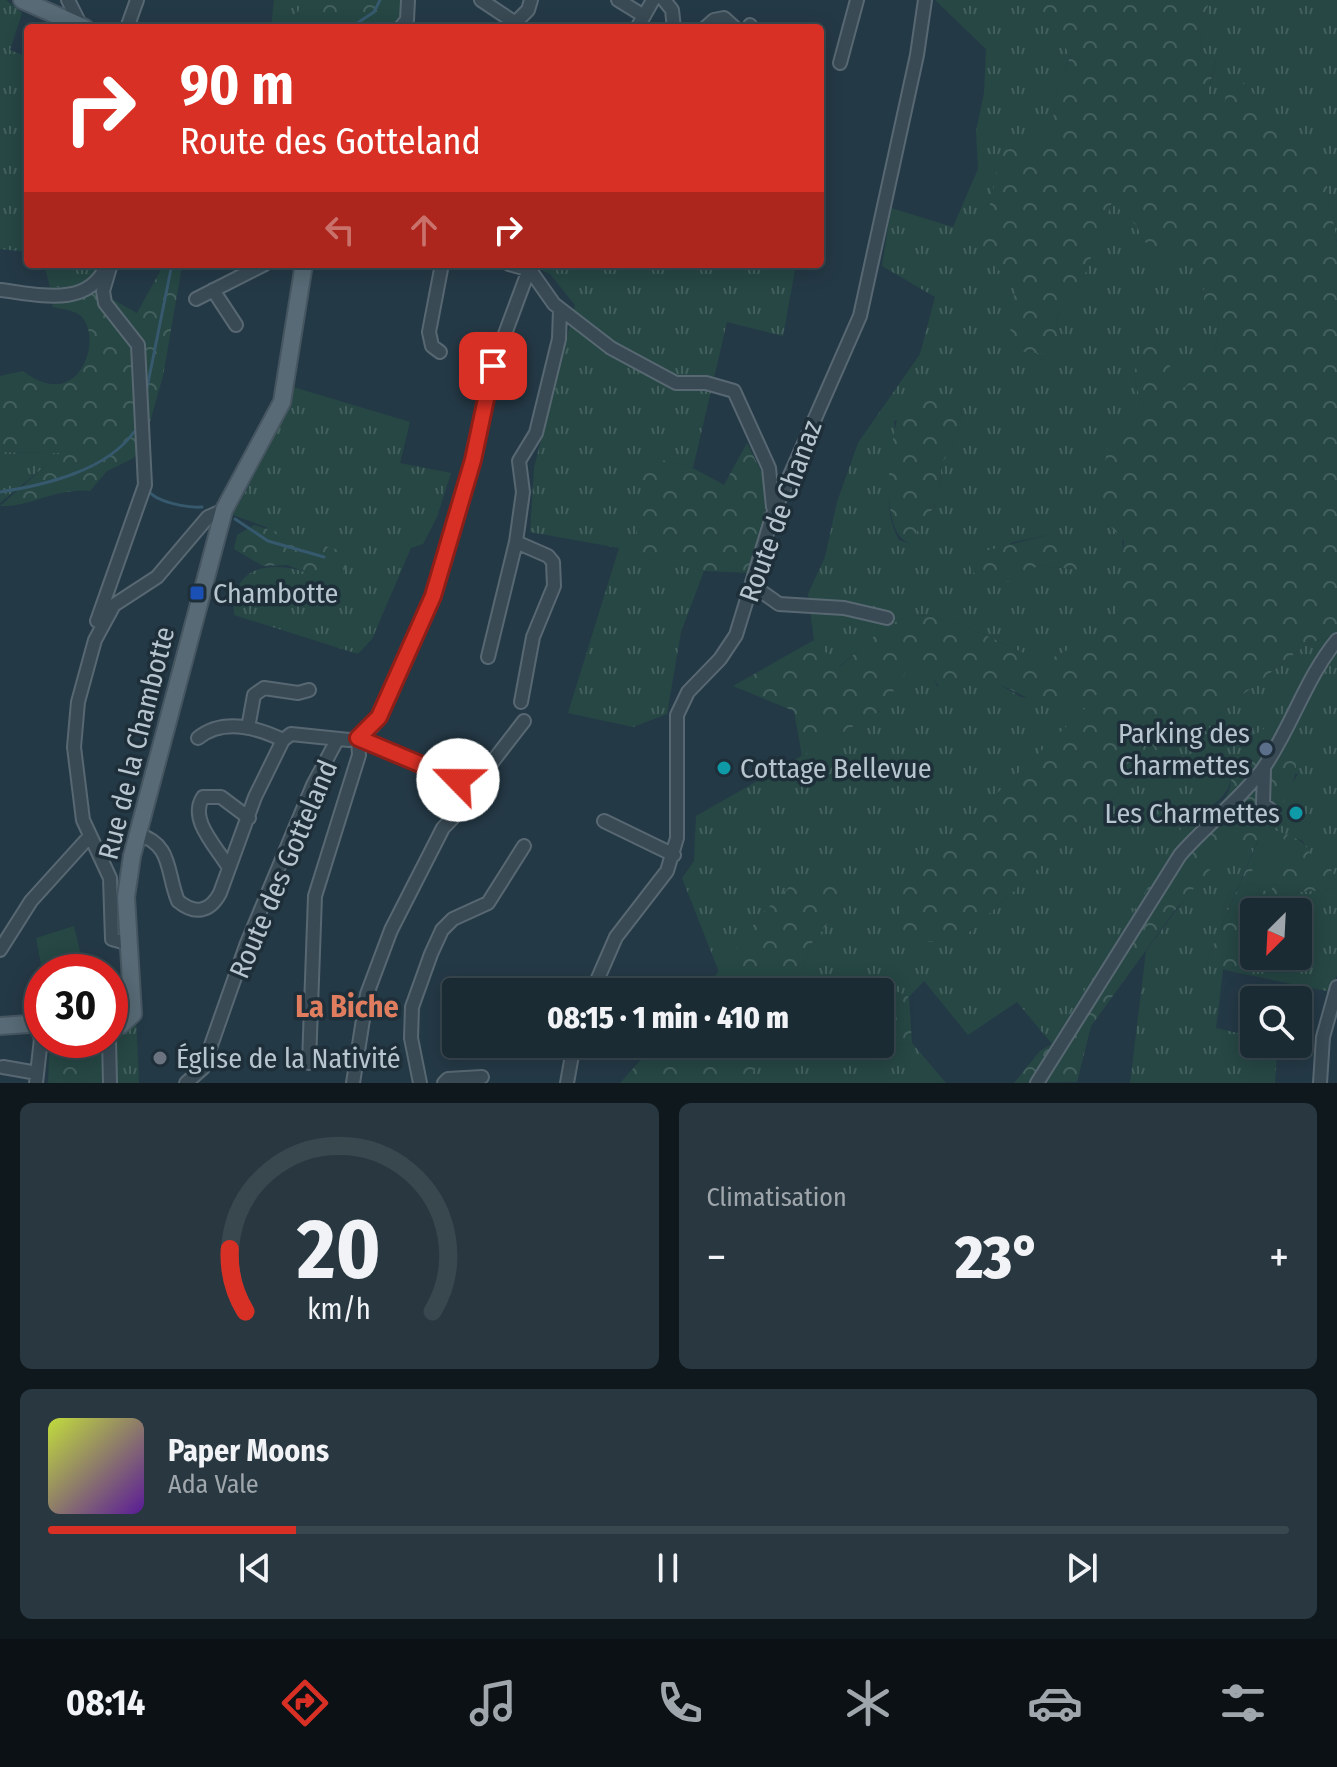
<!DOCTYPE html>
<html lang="fr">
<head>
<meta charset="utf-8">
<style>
  :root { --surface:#1b2b34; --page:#283740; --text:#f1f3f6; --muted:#a0a7ac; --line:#39474f; --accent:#d93025 }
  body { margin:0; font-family:"Fira Sans Condensed",sans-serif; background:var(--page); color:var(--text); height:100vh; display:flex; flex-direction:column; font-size:30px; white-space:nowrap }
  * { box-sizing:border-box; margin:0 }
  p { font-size:26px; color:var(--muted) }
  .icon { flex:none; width:44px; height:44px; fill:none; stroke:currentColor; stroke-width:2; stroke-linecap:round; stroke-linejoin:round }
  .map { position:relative; height:1083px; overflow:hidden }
  .sheet { display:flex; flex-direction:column; gap:20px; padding:20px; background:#0f181d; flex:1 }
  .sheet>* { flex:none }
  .hud { position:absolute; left:24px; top:24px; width:800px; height:244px; border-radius:8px; box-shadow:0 4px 20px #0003,0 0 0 2px var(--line); background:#d93025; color:#fff; overflow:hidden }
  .needle { width:52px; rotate:204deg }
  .fabs { position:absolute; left:1240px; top:898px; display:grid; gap:16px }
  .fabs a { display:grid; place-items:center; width:72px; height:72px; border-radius:8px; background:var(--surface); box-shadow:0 4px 20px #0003,0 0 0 2px var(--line); font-size:40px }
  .speed { position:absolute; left:24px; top:954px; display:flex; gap:16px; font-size:40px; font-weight:700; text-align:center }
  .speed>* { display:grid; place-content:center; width:104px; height:104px; border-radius:50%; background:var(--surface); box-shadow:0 4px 20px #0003,0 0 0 2px var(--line); line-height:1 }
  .speed .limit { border:12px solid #d22; background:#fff; color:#111 }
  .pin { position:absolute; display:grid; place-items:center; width:68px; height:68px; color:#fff; margin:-34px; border-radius:16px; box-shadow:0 4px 12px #0006 }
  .me { position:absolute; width:88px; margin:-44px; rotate:293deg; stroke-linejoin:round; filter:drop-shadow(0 0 6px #0008) }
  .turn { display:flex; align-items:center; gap:28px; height:168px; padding:0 24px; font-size:36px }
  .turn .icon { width:104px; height:104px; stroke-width:2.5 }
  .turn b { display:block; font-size:56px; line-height:68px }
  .lanes { display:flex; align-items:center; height:76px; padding:0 24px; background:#0003; justify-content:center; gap:40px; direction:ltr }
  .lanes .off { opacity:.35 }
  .big { font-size:60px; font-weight:800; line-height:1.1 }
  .sheet .widget { flex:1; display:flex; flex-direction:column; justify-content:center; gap:12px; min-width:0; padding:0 28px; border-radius:12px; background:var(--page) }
  .sheet .dial { align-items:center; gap:0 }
  .dial svg { height:208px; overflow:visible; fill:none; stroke:var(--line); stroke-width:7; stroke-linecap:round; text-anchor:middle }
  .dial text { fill:var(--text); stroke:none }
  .song { display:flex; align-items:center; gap:24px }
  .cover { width:96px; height:96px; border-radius:12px; background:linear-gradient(135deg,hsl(70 70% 55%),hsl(270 70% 35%)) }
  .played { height:8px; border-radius:4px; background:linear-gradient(90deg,var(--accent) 20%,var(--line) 20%) }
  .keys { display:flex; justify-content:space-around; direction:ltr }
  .heat { display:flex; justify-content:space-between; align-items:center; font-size:44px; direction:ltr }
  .sheet .tiles { flex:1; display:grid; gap:20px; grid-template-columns:1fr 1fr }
  .widget:last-child { grid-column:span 2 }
  .trip { position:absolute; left:442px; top:978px; width:452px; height:80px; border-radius:8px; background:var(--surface); box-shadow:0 4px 20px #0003,0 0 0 2px var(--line); font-weight:800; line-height:80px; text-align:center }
  .menu { display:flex; height:128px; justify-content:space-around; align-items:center; background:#0b1115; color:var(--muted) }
  .menu .icon { width:56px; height:56px }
  .menu .selected { color:var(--accent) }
  .menu b { font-size:36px; color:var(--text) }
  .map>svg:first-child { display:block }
  .grass { fill:url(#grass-tufts); fill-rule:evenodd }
  .forest { fill:url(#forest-crowns) }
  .garden { fill:#264744 }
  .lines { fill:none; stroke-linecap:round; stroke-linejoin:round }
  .stream { stroke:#36596e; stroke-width:3 }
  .minor-casing { stroke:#586872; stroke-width:16 }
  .major-casing { stroke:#465661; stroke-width:20 }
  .minor { stroke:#394a55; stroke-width:12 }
  .major { stroke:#576a75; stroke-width:16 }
  .route-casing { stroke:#8d1f18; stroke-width:20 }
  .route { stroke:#d93025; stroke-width:14 }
  .transit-dot { fill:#1a4fb4; stroke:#1e2f3a; stroke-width:3 }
  .service-dot { fill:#5c6f8a; stroke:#1e2f3a; stroke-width:3 }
  .culture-dot { fill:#0f9aa8; stroke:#1e2f3a; stroke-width:3 }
  .worship-dot { fill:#6b7280; stroke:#1e2f3a; stroke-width:3 }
  .labels { text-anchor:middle; stroke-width:7; stroke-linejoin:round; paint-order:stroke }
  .street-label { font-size:28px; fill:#b7c5ce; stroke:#1e2f3a }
  .poi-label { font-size:28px; fill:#b7c5ce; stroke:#1e2f3a; text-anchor:start }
  .neighbourhood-label { font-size:30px; font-weight:bold; fill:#e17d5f; stroke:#1e2f3a }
</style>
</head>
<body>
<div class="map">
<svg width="1337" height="1083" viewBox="0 0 1337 1083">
  <defs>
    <pattern id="grass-tufts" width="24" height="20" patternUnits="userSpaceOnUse" patternTransform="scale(2)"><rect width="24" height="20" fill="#264744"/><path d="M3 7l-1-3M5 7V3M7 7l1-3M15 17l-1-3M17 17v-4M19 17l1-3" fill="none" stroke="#43605e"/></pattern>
    <pattern id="forest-crowns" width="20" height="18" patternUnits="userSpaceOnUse" patternTransform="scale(2)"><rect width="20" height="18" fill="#264744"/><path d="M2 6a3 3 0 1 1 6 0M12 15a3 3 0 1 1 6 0" fill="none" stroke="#43605e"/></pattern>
  </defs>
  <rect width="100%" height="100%" fill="#243946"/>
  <path class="grass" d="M0,0H6L22,13L10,50L28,57V252L0,249Z
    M274,0H308L284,28H271Z
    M935,0H1032L1071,55L1059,79L1050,139L1009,323L1062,344L1056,317L1076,297L1112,201L1136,225L1156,262L1175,248L1205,275L1204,301L1219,320L1214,355L1184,388L1171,372L1164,342L1133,377L1143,406L1109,440C1114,477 1135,586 1115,617C1102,637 1066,656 1043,663C1016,649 945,613 916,615C890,618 858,651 839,667L814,640L808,594L825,557L837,502L858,443L920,354L935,297L882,266L891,208L953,227L978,169L976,131L984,93L986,49ZM961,405L962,421L952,448L941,464L940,498L908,543L899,540C877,500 899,460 894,421ZM1048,535L1080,570L1038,565L1010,543Z
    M1209,0H1337V243L1327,186L1224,107H1212L1208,92L1216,61L1199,50Z
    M44,264H101L83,289L50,287Z
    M528,264H796L783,336L727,322L693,468L655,458L634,554L704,571L681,632L667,714L633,727L568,713L619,548L530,532L534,468L575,305L550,274Z
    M293,387L410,422L400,463L451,473L437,517L423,544L411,548L372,639L358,654L234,615C230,554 289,562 326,580L266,527L233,515L289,408Z
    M0,452L61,453L0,503Z
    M1337,636V975L1331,992L1234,972L1254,925V956H1298V912H1260L1267,895L1334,889L1312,863L1303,841L1271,829L1284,797L1298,774L1234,771C1227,796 1219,804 1195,813L1052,1044L1017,1002L968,1035L924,981L909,997L852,972L802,992H792L812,943L843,904L761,915L719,972L682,878L694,861L696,816L880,711L913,660L922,658L937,686L991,680L1021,697L1036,699L1103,692L902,885L957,943L1130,784L1308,643Z
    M1258,840L1205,965L1223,969L1216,1028L1242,1034L1246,1017L1254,1019V1044H1278L1275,1083H1130L1146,951L1203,874L1225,852Z
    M136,1015L139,1083H115C114,1049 110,1039 136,1015Z
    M912,1043L946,1083H749L761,1047L793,1059Z"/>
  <path class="forest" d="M308,0H410L407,28H284Z
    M1032,0H1209L1199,50L1216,60L1208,92L1212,107H1224L1227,87L1242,81L1301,146L1327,186L1337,243V636L1308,643L1130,784L957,943L900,940L902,885L1101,693C1086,699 1062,709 1046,705C1018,698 988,667 961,690L943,691L928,673L922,659L914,660L880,711L802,756L794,711L733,686L814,640L840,667C858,651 890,617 916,615C945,613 1016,649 1043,663L1104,630L1117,614L1124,541L1096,511L1109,440L1143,406L1133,377L1143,343L1164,342L1171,371L1184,388L1214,355L1219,320L1204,301L1205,275L1175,249L1156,262L1136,225L1112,202L1076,297L1056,317L1062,344L1054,355L1015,351L1009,323L1016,286L980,253L1001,151L1050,139L1059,79L1071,56Z
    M164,264H186L181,272L163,376L150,422L134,458L107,471L90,491C58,487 31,507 0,506L60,453L0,452V376L23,371C79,414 103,340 82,317C76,310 62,309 53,307L50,287L95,290L137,313Z
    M916,390L951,398L961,406L962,421L952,448L941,464L940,498L909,543C874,530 893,422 904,395Z
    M747,443L767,483L763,538L751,573L704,571L634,554L642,476L655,458L693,468L724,485Z
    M254,525L342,551L346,566L341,578L326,580L287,565L263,566L234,549L237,535Z
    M1048,535L1068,546L1082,563L1080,570L1038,565C1020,581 986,595 970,567L981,552Z
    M1273,723C1315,770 1290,779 1272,829C1292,837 1309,839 1313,863L1330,860L1334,889L1267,895L1260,912H1254V925L1234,972L1205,965L1258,841L1225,852L1176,909L1091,1026L1077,1082L1014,1083L1040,1051L1052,1044L1177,840C1182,811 1213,816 1227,795C1230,790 1231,782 1232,776C1241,745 1245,740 1273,723Z
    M831,875L843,904L812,943L792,992H703L761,915L794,882Z
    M852,971L909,997L912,1043L792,1059L762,1048L749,1083H620L655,1044H880V992H802Z
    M50,1040H100L103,1083H48Z"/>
  <path class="garden" d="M1269,832L1292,843L1270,893L1247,883Z
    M74,926L81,955L42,971L36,938Z"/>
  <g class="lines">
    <path class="stream" d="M350,28L374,12L380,0
      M146,393L172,264
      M148,490C155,502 188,508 202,507
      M0,492C45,485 106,471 134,432
      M235,519L268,541L324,557"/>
    <defs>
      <path id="minor" d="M68,0L81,26
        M481,0L523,28
        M618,0L644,16
        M664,0L672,10L674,28
        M517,21L528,10L531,0
        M127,28L137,0
        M400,28L407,20L408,0
        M637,28L653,0
        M705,28L714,20L724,18L735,28
        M749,28L750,25
        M840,63L857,0
        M509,264L530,270L554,304L611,348L676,383H706L734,391L769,468L773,507
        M0,290C36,294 88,309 106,266
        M213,290L236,325
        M196,299L265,264
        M440,352L432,346L429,332L442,264
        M752,585L779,604L844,608L887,618
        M97,621L145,485L138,345L105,303L103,291L111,264
        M488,657L516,542
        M521,702L533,637L554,586L553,562L548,556L516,542L523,492L519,461L536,433L559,339L560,310
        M248,728L254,695L264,688L298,693L309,690
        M198,738C223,718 256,727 283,740
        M358,738L458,780
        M1264,769L1263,804L1273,812
        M604,821L674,855
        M137,834C173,844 166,872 178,901C195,915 210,912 220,893L255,797L283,740L291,734L349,740L358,738L373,726L433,596L473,460L493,366L531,264
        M229,868C217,847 188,820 203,797H221L249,818
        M126,943L112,939L110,878L83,820L74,747L78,702L95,640L114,605L157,577L208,517L224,510
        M0,950L31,901L89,837
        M592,992L616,937L667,871L677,838V715L688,692L720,659L736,635L773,514L860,316L917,55L925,0
        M36,1024L41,1039L36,1083
        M109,1040L110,1083
        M309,1063L315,896L359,755L358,738
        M3,1067L37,1073
        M186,1083L203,1068L247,943L313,785L337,740
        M353,1083L367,994L391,930L443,828L473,797L490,765L524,721
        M420,1083L411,1038L412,1007L431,954L442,930L453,919L488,903L524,846
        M444,1083L448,1079L482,1077
        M567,1083L574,1044
        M1037,1083L1180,855C1206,825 1238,802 1262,770C1291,729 1305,679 1337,640
        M1320,1083L1323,1037L1337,987"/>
      <path id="major" d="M22,0L85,28
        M110,1025H121L133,1014L126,897L132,856L224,510L282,402L304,264
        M0,1026L42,1023"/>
    </defs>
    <use href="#minor" class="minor-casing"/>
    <use href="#major" class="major-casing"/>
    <use href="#minor" class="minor"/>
    <use href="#major" class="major"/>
  </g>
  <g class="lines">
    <defs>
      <path id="route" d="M458,780L358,738L379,717L433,596L473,460L493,366"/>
    </defs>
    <use href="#route" class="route-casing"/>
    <use href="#route" class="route"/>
  </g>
  <rect class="transit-dot" x="189" y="585" width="16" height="16" rx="4"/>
  <circle class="service-dot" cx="1266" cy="749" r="8"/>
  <g class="culture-dot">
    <circle cx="724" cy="768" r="8"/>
    <circle cx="1296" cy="813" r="8"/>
  </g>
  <circle class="worship-dot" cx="160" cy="1058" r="8"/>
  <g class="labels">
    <g class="street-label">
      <text transform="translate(780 511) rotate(-70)" y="10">Route de Chanaz</text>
      <text transform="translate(136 743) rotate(-76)" y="10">Rue de la Chambotte</text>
      <text transform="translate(283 869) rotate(-67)" y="10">Route des Gotteland</text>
    </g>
    <g class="poi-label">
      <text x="213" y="603">Chambotte</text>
      <text x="1250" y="743" text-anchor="end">Parking des<tspan x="1250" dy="32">Charmettes</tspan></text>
      <text x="740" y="778">Cottage Bellevue</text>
      <text x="1280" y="823" text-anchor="end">Les Charmettes</text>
      <text x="176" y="1068">Église de la Nativité</text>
    </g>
    <g class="neighbourhood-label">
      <text x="347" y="1017">La Biche</text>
    </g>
  </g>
</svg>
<div class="fabs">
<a><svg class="needle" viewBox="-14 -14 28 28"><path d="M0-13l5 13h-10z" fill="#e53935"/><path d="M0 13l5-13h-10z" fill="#a0a7ac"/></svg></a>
<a><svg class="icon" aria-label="search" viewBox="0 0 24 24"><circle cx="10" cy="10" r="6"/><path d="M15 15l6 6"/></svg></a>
</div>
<div class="speed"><div class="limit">30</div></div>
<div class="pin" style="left:493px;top:366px;background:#d93025"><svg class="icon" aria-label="arrive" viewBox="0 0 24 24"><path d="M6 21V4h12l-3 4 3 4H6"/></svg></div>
<svg class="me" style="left:458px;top:780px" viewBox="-20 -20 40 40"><circle r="19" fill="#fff"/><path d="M0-13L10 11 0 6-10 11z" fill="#d93025"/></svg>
<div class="trip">08:15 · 1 min · 410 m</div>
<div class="hud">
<div class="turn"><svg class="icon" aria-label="right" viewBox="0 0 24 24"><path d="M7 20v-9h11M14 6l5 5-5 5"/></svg><div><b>90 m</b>Route des Gotteland</div></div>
<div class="lanes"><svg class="icon off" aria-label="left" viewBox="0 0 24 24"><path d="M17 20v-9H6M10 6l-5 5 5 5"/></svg><svg class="icon off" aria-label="ahead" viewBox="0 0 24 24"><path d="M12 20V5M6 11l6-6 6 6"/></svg><svg class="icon" aria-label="right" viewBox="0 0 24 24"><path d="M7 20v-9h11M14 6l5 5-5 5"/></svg></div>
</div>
</div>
<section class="sheet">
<div class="tiles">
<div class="widget dial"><svg viewBox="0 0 100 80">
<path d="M14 69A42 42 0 1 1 86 69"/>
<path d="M14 69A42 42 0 0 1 8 45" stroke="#d93025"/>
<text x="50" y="56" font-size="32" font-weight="700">20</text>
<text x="50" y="72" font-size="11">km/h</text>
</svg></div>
<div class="widget"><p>Climatisation</p>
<div class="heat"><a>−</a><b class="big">23°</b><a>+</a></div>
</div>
<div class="widget">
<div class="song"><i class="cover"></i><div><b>Paper Moons</b><p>Ada Vale</p></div></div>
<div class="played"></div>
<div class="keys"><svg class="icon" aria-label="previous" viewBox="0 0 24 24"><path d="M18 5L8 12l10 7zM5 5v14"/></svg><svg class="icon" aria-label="pause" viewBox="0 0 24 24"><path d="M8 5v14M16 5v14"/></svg><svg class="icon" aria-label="next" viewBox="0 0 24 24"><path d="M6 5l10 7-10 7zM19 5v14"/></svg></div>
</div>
</div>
</section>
<nav class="menu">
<b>08:14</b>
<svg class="icon selected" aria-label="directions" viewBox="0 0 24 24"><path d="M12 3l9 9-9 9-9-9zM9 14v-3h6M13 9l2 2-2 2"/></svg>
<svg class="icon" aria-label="music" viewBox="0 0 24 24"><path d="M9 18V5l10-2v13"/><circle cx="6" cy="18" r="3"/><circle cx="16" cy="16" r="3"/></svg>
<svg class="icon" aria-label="phone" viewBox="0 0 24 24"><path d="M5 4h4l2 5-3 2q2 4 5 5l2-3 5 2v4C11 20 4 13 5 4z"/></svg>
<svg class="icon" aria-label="climate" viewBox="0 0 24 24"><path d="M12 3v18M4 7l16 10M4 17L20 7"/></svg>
<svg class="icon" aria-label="car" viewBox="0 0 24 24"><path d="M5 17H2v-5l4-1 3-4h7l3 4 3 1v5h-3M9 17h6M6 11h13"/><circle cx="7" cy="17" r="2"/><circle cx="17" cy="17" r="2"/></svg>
<svg class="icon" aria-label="filters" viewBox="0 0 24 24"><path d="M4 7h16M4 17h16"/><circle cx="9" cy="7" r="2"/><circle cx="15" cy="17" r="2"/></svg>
</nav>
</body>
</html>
